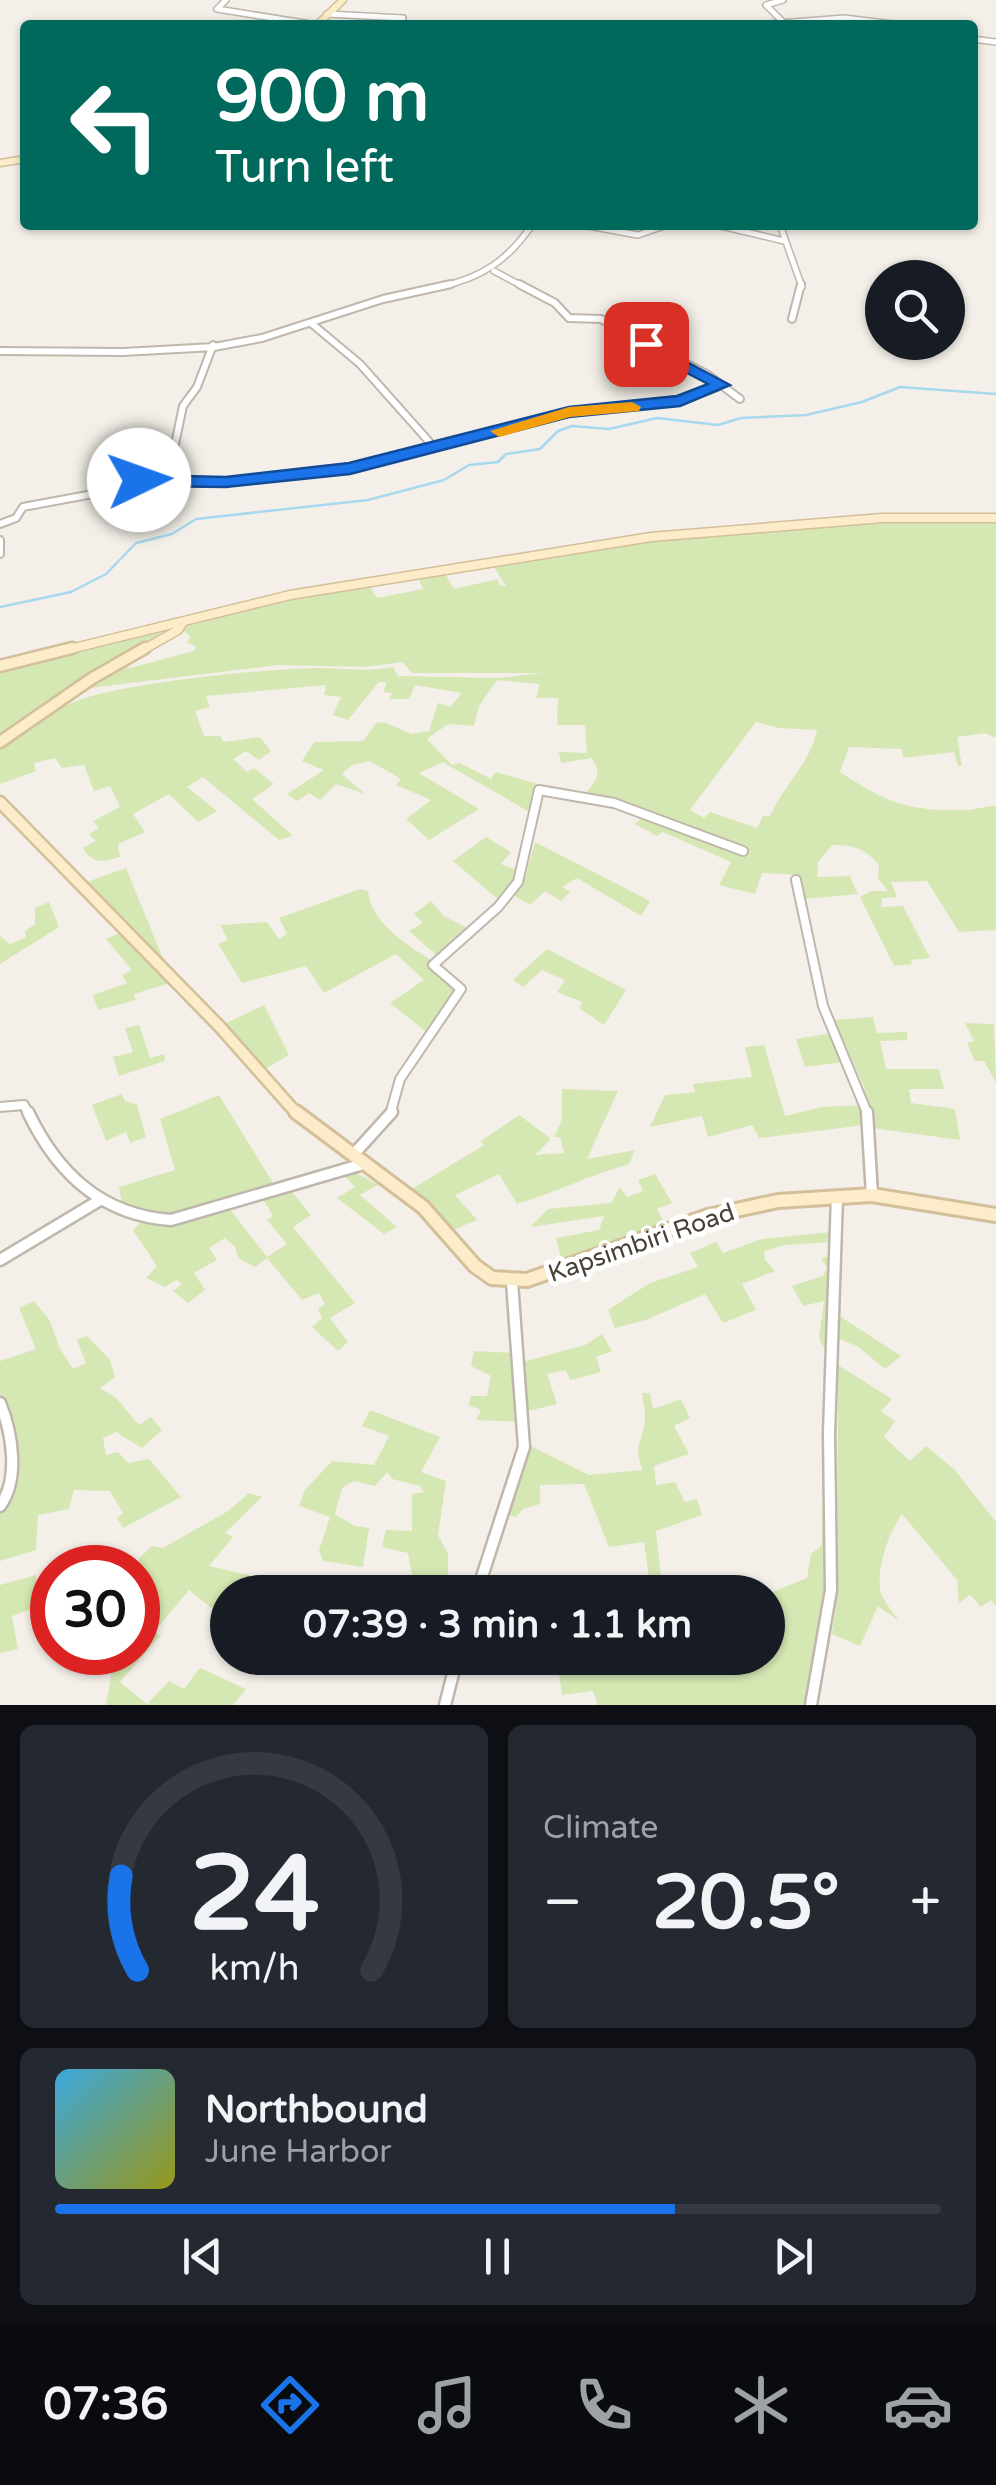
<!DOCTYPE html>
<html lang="en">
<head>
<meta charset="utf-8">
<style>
  :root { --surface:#171b24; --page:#242831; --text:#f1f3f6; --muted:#9ea1a6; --line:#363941; --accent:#1a73e8 }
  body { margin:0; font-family:"Varela Round",sans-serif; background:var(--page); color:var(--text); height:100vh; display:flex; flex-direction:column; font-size:38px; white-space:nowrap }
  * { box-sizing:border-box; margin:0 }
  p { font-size:32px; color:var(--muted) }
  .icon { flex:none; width:55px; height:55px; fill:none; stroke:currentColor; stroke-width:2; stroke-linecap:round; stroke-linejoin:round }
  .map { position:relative; height:1705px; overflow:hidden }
  .drawer { display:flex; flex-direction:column; gap:20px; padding:20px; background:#0d0f14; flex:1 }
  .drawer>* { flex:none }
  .top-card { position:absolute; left:20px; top:20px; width:958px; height:210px; border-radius:10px; box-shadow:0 2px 8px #0004; background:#00695c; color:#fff; overflow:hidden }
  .fabs { position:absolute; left:865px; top:260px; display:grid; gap:20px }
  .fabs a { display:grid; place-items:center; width:100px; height:100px; border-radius:50%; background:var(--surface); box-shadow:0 2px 8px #0004; font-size:50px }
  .speed { position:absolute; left:30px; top:1545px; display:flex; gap:20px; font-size:50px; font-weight:700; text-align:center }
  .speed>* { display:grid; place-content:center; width:130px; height:130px; border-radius:50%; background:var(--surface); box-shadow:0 2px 8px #0004; line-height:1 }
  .speed .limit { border:15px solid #d22; background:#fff; color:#111 }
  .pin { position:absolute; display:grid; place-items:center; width:85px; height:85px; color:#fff; margin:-42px; border-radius:20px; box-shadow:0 5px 15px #0006 }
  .me { position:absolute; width:110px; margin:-55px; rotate:87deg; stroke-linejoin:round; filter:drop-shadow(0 0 8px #0008) }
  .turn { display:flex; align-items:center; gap:35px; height:210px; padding:0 30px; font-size:45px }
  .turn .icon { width:130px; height:130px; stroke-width:2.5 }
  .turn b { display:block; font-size:70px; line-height:85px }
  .big { font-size:75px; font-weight:700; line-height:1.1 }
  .drawer .card { flex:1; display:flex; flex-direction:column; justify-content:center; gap:15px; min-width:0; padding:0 35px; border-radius:15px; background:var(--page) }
  .drawer .dial { align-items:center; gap:0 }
  .dial svg { height:260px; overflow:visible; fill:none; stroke:var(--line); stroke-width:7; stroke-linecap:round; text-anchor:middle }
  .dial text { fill:var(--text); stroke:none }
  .song { display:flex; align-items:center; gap:30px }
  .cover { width:120px; height:120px; border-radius:15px; background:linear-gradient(135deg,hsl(200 70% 55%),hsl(60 70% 35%)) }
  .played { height:10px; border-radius:5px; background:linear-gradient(90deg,var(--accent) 70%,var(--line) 70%) }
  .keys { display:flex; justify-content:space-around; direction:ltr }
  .heat { display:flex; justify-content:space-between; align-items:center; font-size:55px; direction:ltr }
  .drawer .tiles { flex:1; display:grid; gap:20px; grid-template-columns:1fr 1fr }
  .card:last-child { grid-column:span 2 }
  .trip { position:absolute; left:210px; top:1575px; width:575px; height:100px; border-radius:50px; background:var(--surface); box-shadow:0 2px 8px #0004; font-weight:700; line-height:100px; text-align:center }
  .menu { display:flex; height:160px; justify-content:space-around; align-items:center; background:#090b0e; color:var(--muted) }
  .menu .icon { width:70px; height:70px }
  .menu .on { color:var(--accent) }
  .menu b { font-size:45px; color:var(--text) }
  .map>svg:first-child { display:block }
  .green { fill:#d5e7b3; fill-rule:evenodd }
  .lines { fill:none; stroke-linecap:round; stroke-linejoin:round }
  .stream { stroke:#a8d8ef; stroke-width:2.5 }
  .street-far3-casing { stroke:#c0b7ac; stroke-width:8 }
  .street-far2-casing { stroke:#c0b7ac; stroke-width:10 }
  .street-far1-casing { stroke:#c0b7ac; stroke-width:12 }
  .street-casing { stroke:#c0b7ac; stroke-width:15 }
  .secondary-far3-casing { stroke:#d3bf9a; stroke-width:9 }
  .secondary-far2-casing { stroke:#d3bf9a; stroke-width:11 }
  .secondary-far1-casing { stroke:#d3bf9a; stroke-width:15 }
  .secondary-casing { stroke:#d3bf9a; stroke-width:18 }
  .street-far3 { stroke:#fff; stroke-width:5 }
  .street-far2 { stroke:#fff; stroke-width:6 }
  .street-far1 { stroke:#fff; stroke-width:8 }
  .street { stroke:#fff; stroke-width:10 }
  .secondary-far3 { stroke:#fdecca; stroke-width:6 }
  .secondary-far2 { stroke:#fdecca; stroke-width:8 }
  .secondary-far1 { stroke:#fdecca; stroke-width:10 }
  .secondary { stroke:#fdecca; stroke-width:12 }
  .route { fill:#1a73e8; stroke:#114b97; stroke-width:2.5 }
  .slow { fill:#f59e0b }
  .labels { text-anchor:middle; stroke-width:10; stroke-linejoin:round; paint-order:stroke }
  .street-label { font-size:25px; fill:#484038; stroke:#fff }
</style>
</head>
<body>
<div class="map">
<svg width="996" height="1705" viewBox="0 0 996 1705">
  <rect width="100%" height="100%" fill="#f4f0e9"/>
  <path class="green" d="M996,519V738L985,733L957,737L962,766H958L954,752L903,758L902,749L849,747L840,772C889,804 908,811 964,810C975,810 985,806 996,806V930L959,932L927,881L891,882L897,897L882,898L881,907L903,906L930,958L911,960L912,964L894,966L860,897L871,891H888L878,878L879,865C864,848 854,845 832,845L818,862L817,877L850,876L858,894L805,899L797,875L762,873L755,894L719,885L731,862L663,832L657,836L635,824L644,815L675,825L636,807L585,794C597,781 602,774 592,758L561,763L559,752L587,753L585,725H557L558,698H536L540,684L497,680L479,706L474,726L448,724L427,739L452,765L460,763L491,779L496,772L541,785L532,792L531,813L443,762L419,773L479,809L429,840L406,819L431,800L396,785L401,779L370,761L352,765L342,774L365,794L336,784L320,800L309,793L297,801L287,794L324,770L302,761L314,742L363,741L376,723L384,722L411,734L429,731L438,703L451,707L461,693L415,685L409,699H389L392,693L383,692L387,682H379L348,720L333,715L341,697L324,695L326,685L206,696L210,707L195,711L204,736H220L224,742L260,737L271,751L259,760L246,751L233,759L247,772L254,768L274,784L252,799L293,836L279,840L203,777L187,787L217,811L198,822L169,794L133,814L145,832L118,844L120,857C103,862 93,865 83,848L96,841L89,834L99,828L93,821L120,807L110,786L94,791L84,765L62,768L55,758L34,763L36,771L0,784V747C20,728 47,713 72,703C117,683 264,669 316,668C343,668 366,672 393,667L398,676L498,678L543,673H412L402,662L365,667L278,665L81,689L119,666L130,668L194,651L196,646L186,642L191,637L182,629L187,623L276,601L369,585L377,598L423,589L417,576L443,571L454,589L498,579L499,585L506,586L492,564L673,536L803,523ZM756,722L779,728L817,730C811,762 783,786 770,816H763L757,828L710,812L704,818L690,810Z
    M180,624L0,740V668Z
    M486,837L511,852L501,864L519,871L499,900L453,861Z
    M535,842L650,901L641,916L577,878L562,887L570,892L561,901L545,891L530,905L513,895L525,878Z
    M126,868L166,966L84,883Z
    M360,889L368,891C371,923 406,944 431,960V968L458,990L429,1034L390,1003L424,980L396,954L324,993L306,966L242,983L218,944L228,940L220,925L267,922L279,939L287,934L279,918Z
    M431,901L444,916L469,929L436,955L409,931L423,923L414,914Z
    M49,902L59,927L0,964V936L10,944L26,937L25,931L35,924V908Z
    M122,932L173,982L134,994L136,1000L98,1010L93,995L127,983L122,975L132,970L106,939Z
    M547,949L626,990L604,1025L579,1008L582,1002L557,992L565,980L542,970L523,987L513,980Z
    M264,1005L289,1055L263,1070L224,1024Z
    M873,1017L877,1033L907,1032V1040L880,1041L886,1069H939L944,1089H909L911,1103L955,1109L960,1140L872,1128L864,1087L833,1020Z
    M965,1023L994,1024L996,1083L984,1061H975L967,1043L974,1041Z
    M139,1025L150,1058L164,1054L165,1061L119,1076L113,1057L133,1052L125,1028Z
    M832,1033L844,1062L805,1067L796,1039Z
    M764,1045L785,1116L822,1107L862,1105L864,1125L759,1138L752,1125L708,1137L702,1116L650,1127L665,1095L695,1092L693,1084L752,1077L745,1047Z
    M562,1089L618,1091L587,1159L635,1150L629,1164C589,1175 557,1192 517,1204L499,1174L455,1195L477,1220L453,1230L407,1192L484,1145L481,1141L519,1115L551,1139L535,1155L564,1153L560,1137H554L562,1120Z
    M122,1094L125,1101L137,1105L146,1137L130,1143L126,1132L106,1141L92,1105Z
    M219,1095L275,1186L163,1216L122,1204L119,1187L175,1170L160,1119Z
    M355,1172L378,1185L360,1195L397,1227L384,1234L337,1198L355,1187L343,1174Z
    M655,1174L672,1203L657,1209L667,1227L563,1265L556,1238L599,1230L604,1216L530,1227L548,1209L611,1203L620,1187L627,1197L643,1191L638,1180Z
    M292,1192L311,1215L293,1227L355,1303L330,1318L348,1342L338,1351L312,1327L322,1318L318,1309L325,1304L319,1293L302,1300L267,1258L255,1267L239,1259L235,1247L225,1238L209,1248L217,1260L194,1273L205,1290L188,1303L173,1291L182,1284L176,1280L165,1287L146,1278L157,1266L133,1230L140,1223L173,1224L229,1208L267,1257L287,1244L267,1220L273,1216L263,1199Z
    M832,1232V1242L785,1245L764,1251L765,1260L775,1271L742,1284L756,1310L723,1323L705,1294L646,1320L615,1328L608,1310L650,1283L698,1267L690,1253L716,1242L723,1253L762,1239Z
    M831,1256L829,1347L822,1345L819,1337L824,1301L803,1306L792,1286L823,1276L827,1268L821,1258Z
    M34,1301L50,1321L60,1349L73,1369L86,1363L77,1340L87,1336L110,1360L115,1377L100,1388L116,1398L139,1425L151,1417L162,1430L142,1448L116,1432L103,1438L106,1455L118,1452L128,1463L149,1459L181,1497L123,1528L117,1518L123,1513L110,1491L74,1490L69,1509L38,1515L36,1550L0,1561V1510L12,1502L13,1495L14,1429L0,1394V1361L36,1349L19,1308Z
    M838,1315L901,1356L885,1369L857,1346L837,1338Z
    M602,1334L612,1351L596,1357L601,1372L570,1380L566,1370L547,1374L557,1404L528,1411L523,1362L585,1345Z
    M474,1351L514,1353L519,1422L476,1420L481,1410L468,1405L471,1396H487L491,1376L471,1366Z
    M829,1357L825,1599L805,1705H598L593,1691L562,1695L559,1673L587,1658H768V1594L807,1578L811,1554L822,1545L824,1358Z
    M838,1365L892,1399L881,1411L895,1421L884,1437L910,1461L926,1446L954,1469L996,1522V1607L991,1600L981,1607L970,1595L959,1603L957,1580L902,1514C889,1532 875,1570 881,1593C884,1602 894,1613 899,1621L878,1606L860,1646L832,1634L837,1599Z
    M642,1393H650L653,1409L681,1399L690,1418L674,1426L689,1454L654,1466L656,1485L675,1482L685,1502L697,1499L702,1515L656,1531L663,1592H651L644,1542L609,1547L584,1484L540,1485V1504L523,1509L516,1517L506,1515L522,1477L529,1445L589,1475L643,1470C632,1445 643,1443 645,1420C646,1412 643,1401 642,1393Z
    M370,1410L440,1437L421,1472L446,1481L438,1535L448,1554V1588L454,1592H415L408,1553L382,1547L386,1530L412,1531V1494L424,1492L420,1486L392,1479L387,1472L375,1486L354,1481L342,1488L335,1514L355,1526L369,1528L363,1567L323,1561L319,1550L330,1517L299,1506L305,1490L332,1461L374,1465L389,1436L362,1426Z
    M249,1493L262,1497L225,1533L233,1537L209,1566L305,1588L313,1576L355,1586L352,1592L253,1588L249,1592H228L226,1620L189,1590L155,1631L160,1636L120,1682L147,1704L169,1681L184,1689L200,1668L246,1689L233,1705H106L115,1653L138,1652L139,1558L152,1546L163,1548L228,1511Z
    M36,1575L40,1606L12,1616L18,1649L0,1653V1585Z"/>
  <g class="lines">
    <path class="stream" d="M0,607L71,592L106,574L136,543L172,534L196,519L368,500L444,480L469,465L498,462L506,454L540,449L558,431L572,426L609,429L657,418L718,425L741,418L806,415L862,402L900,387L996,394"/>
    <defs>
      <path id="street-far3" d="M226,0L217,9L317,25
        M327,14L403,18
        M782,21L766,5L783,0
        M755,25L844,18L901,25
        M972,39L996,42
        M583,225L638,235L667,225
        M717,225L784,241
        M780,225L802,287
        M494,271L524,287
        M439,287C482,278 508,260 532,225"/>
      <path id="street-far2" d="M519,284L555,303L569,318L601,319L708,375L740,399
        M792,319L801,284
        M311,323L360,364L433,446
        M0,351L123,352L214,347L262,338L383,299L451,284
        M139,480L147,457L174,449L183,406L197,387L213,345
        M0,524L16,518L23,507L109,491L135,481L225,482L350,468L569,412L680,401L722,385
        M0,540V554"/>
      <path id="street-far1" d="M796,880L823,1006L868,1115
        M0,1107L24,1105L29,1115
        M390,1115L400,1079L461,989L433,965L498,907L518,882L539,790L614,803L743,851"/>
      <path id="street" d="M28,1112C57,1173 101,1215 171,1220L360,1165
        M867,1112L872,1195
        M353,1155L392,1112
        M0,1260L100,1200
        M0,1403C12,1432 20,1479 0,1506
        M477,1592L524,1447L512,1282
        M445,1705L457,1658
        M811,1705L831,1590L829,1433L837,1197"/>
      <path id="secondary-far3" d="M317,25L343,0
        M0,163L25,159"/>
      <path id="secondary-far2" d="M62,651L290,595L651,537L882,518H996
        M141,651L178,630L183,622"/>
      <path id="secondary-far1" d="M0,666L72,648
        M0,742L91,679L145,648
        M0,802L220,1027L298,1115"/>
      <path id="secondary" d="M296,1112L423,1207L475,1266L492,1278L527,1280L708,1216L778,1201L872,1195L996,1215"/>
    </defs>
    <use href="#street-far3" class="street-far3-casing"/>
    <use href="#street-far2" class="street-far2-casing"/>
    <use href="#street-far1" class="street-far1-casing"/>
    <use href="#street" class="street-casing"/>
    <use href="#secondary-far3" class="secondary-far3-casing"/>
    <use href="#secondary-far2" class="secondary-far2-casing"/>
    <use href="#secondary-far1" class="secondary-far1-casing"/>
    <use href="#secondary" class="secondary-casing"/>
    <use href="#street-far3" class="street-far3"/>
    <use href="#street-far2" class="street-far2"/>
    <use href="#street-far1" class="street-far1"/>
    <use href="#street" class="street"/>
    <use href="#secondary-far3" class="secondary-far3"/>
    <use href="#secondary-far2" class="secondary-far2"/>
    <use href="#secondary-far1" class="secondary-far1"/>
    <use href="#secondary" class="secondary"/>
  </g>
  <path class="route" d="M646,340L730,385L680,406L569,417L350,474L226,487L139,486L130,480L139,475L226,477L349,463L569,407L677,396L708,384L640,348L638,344Z"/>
  <path class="slow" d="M632,402L641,407L639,411L570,417L499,437L490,431L569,407Z"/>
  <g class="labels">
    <g class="street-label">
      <text transform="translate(641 1242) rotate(-19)" y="9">Kapsimbiri Road</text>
    </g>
  </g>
</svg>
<div class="fabs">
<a><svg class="icon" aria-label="search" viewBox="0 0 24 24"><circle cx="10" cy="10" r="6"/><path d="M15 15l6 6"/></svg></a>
</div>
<div class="speed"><div class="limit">30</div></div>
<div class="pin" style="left:646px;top:344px;background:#d93025"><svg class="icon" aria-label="arrive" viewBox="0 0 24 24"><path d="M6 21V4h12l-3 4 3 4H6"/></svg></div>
<svg class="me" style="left:139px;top:480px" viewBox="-20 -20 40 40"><circle r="19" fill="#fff"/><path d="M0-13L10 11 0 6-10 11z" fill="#1a73e8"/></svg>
<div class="trip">07:39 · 3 min · 1.1 km</div>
<div class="top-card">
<div class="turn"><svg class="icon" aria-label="left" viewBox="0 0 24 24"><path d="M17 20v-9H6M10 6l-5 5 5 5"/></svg><div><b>900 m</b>Turn left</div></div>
</div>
</div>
<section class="drawer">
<div class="tiles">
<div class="card dial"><svg viewBox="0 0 100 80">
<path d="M14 69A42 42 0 1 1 86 69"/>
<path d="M14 69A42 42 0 0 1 9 40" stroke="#1a73e8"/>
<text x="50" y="56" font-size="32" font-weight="700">24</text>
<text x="50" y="72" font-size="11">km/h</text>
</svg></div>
<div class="card"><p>Climate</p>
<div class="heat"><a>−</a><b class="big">20.5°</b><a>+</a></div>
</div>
<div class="card">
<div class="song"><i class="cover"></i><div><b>Northbound</b><p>June Harbor</p></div></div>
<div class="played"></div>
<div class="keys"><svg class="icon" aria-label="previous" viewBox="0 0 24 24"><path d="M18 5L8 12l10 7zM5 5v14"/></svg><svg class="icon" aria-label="pause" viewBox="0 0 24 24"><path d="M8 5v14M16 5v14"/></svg><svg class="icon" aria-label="next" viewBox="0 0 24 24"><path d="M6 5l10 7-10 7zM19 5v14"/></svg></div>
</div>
</div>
</section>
<nav class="menu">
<b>07:36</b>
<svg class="icon on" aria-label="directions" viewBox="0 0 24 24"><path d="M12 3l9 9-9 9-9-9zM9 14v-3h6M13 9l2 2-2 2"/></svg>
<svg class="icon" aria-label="music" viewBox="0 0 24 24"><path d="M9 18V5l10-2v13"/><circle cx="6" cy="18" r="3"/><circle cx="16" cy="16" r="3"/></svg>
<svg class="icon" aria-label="phone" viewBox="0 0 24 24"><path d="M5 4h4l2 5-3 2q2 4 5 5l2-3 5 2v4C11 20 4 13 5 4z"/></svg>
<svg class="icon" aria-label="climate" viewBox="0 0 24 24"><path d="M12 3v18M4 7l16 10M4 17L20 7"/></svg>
<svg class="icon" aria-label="car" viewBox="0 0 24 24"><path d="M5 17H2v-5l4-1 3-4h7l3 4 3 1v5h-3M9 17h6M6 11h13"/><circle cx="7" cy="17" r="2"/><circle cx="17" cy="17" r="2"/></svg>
</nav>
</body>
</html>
